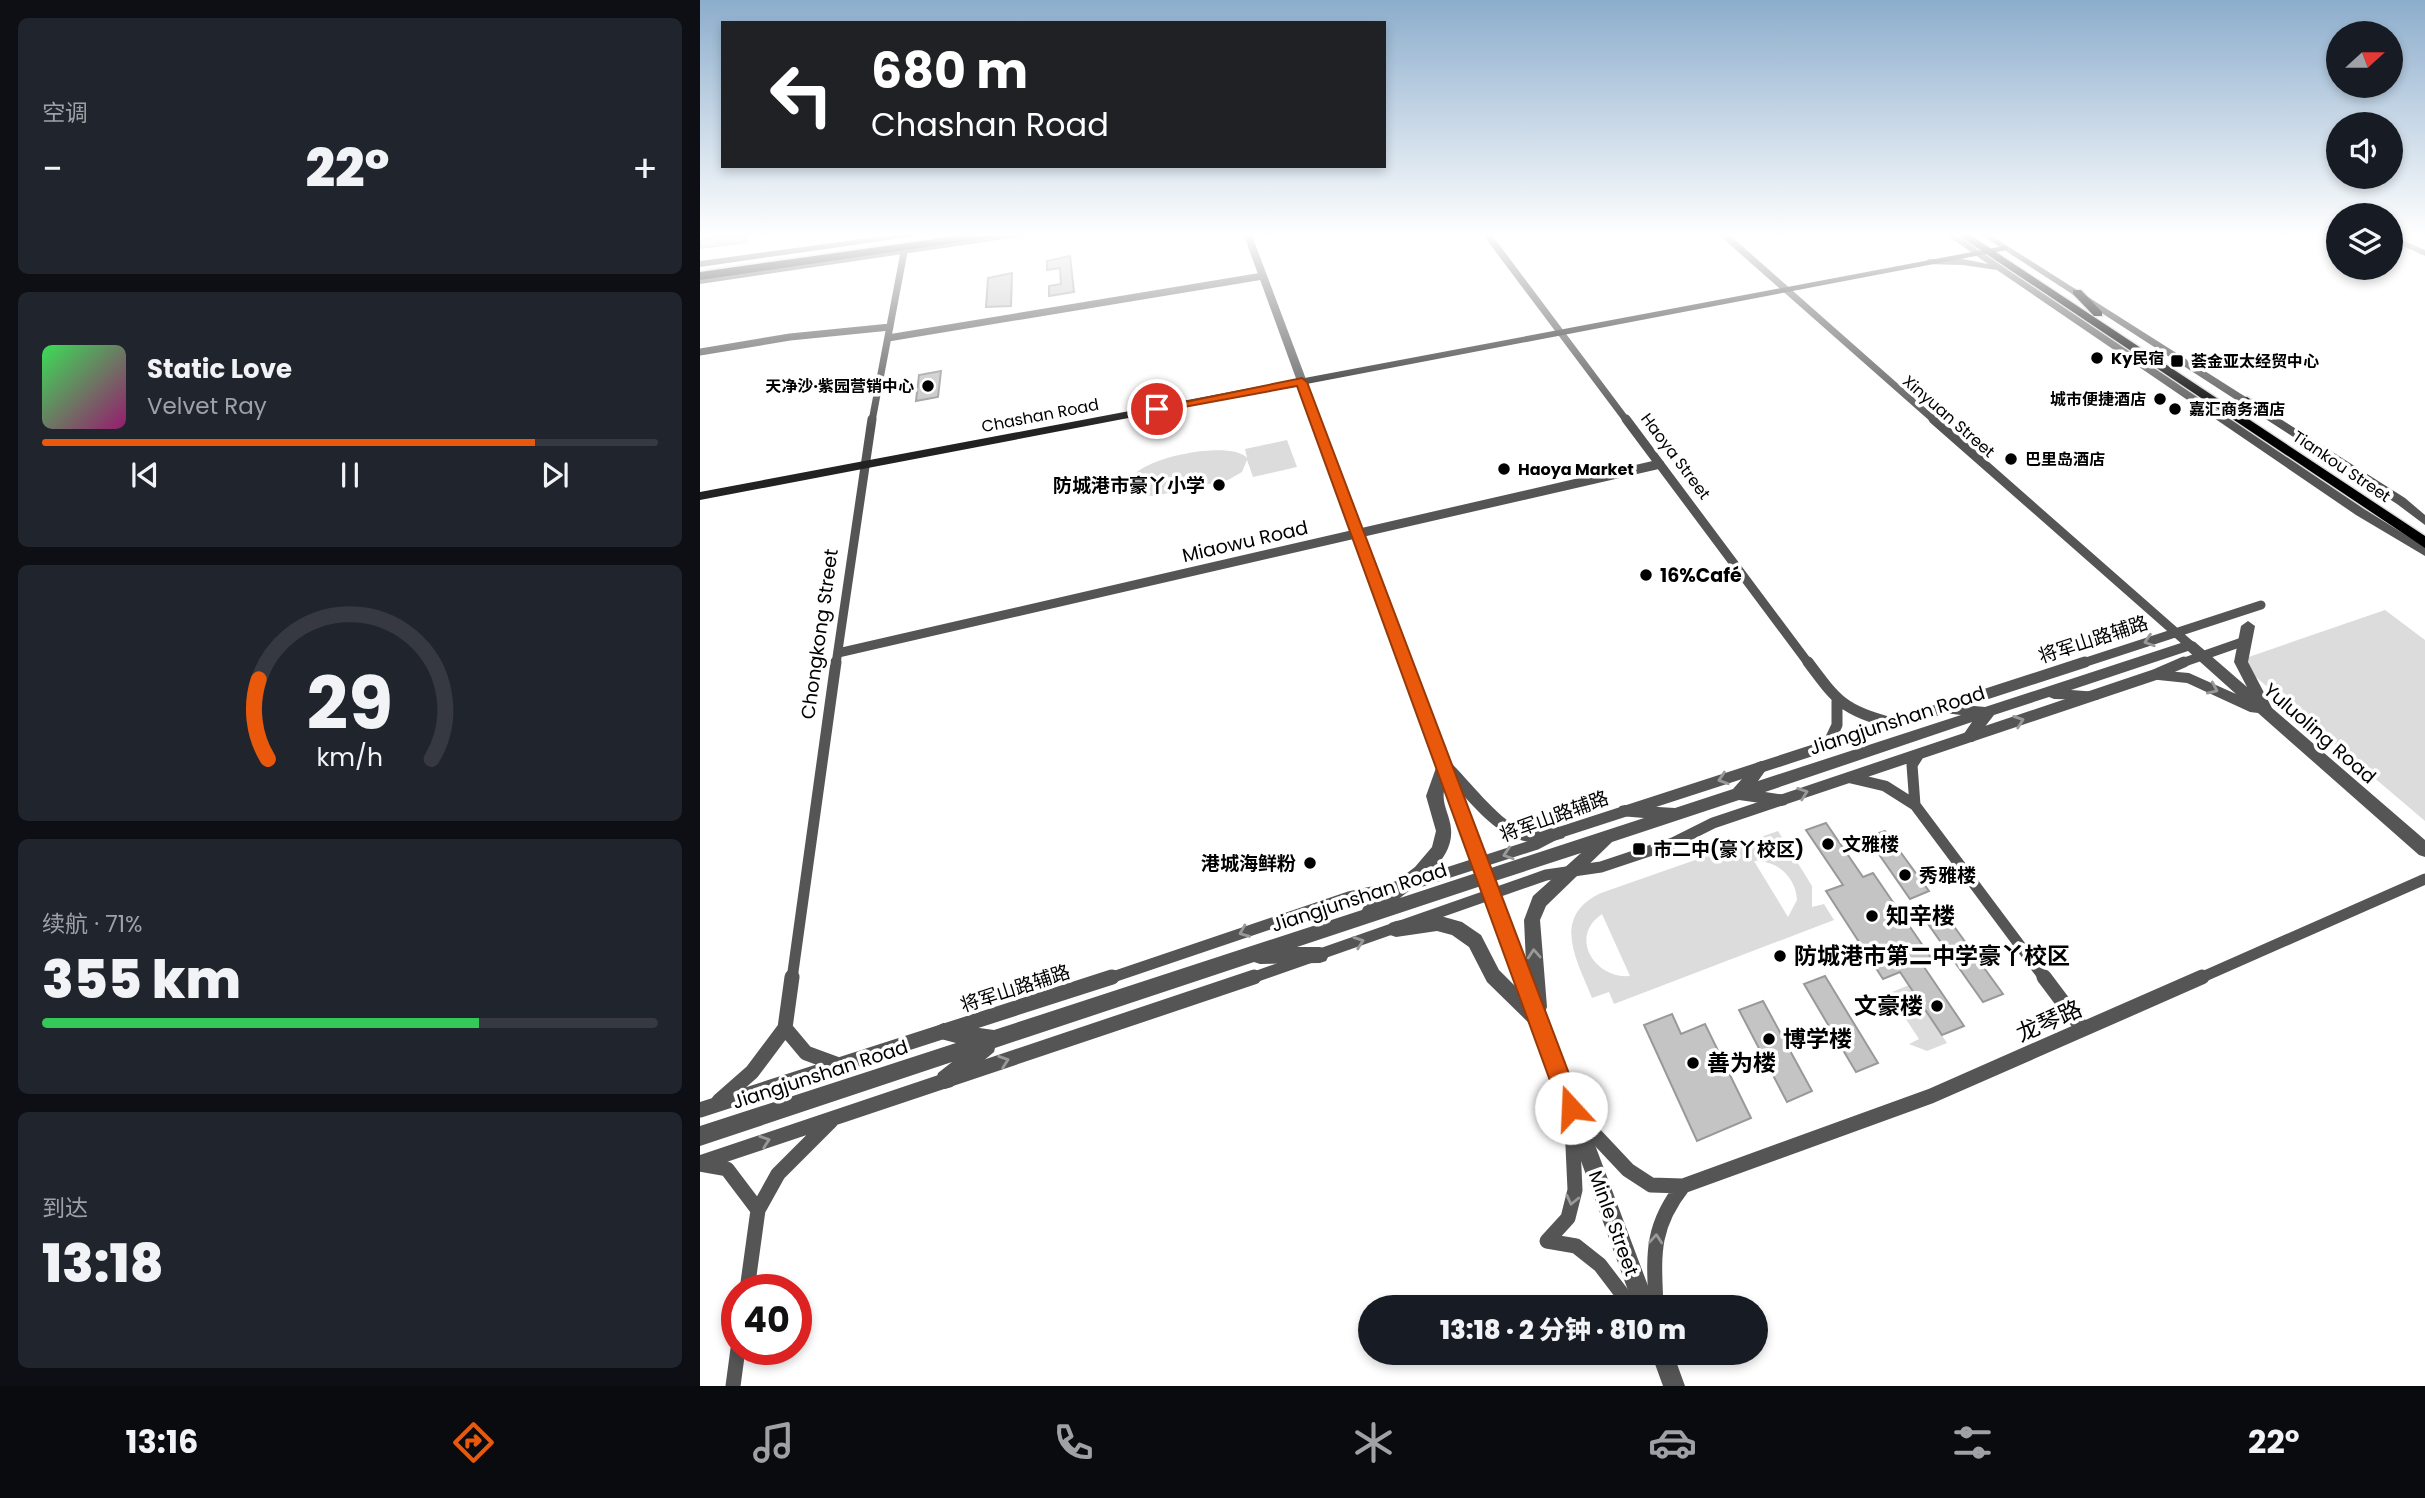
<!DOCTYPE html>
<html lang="zh">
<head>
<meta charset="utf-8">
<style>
  :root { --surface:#171b24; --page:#20242c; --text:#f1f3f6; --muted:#9ea1a6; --line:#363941; --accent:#ea580c }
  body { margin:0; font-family:Poppins,"Noto Sans SC",sans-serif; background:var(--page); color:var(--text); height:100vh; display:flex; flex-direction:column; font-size:26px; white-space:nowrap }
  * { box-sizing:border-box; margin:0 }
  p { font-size:23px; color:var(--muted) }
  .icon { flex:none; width:38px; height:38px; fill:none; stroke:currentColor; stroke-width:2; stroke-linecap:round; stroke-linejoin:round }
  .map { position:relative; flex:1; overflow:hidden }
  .drawer { display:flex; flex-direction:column; gap:18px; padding:18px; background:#0d0f14; width:700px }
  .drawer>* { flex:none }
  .banner { position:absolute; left:21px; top:21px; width:665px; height:147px; border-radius:0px; box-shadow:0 4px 10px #0003; background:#202124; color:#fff; overflow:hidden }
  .needle { width:46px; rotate:69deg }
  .buttons { position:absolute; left:1626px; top:21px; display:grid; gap:14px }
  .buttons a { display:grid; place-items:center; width:77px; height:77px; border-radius:50%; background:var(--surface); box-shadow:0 4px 10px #0003; font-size:35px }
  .speed { position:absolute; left:21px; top:1274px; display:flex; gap:14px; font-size:35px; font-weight:700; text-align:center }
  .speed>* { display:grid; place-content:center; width:91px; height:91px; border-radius:50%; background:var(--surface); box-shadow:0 4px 10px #0003; line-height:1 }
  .speed .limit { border:10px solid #d22; background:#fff; color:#111 }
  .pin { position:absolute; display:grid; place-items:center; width:60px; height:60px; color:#fff; margin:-30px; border:4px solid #fff; border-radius:50%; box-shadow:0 2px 7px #0007 }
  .me { position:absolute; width:77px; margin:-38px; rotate:340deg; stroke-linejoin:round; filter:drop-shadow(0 0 5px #0008) }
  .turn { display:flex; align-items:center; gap:24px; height:147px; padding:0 35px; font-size:32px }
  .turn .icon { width:91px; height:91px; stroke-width:2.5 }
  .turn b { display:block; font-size:49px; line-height:60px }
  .big { font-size:52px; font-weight:800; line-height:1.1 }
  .drawer .card { flex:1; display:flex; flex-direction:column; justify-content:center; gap:10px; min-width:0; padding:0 24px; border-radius:10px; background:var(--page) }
  .drawer .dial { align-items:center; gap:0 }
  .dial svg { height:182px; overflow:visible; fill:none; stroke:var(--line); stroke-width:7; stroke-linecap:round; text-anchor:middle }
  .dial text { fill:var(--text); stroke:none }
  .song { display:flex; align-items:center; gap:21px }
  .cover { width:84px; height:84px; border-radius:10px; background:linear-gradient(135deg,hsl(130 70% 55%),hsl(320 70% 35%)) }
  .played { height:7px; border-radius:4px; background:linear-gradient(90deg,var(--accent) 80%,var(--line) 80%) }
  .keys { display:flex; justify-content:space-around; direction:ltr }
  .heat { display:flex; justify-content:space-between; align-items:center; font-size:38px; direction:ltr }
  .charge { height:10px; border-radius:5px; background:linear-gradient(90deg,#34c759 71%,var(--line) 0) }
  .trip { position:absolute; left:658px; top:1295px; width:410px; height:70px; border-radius:35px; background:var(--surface); box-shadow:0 4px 10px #0003; font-weight:800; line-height:70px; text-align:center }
  .dock { display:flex; height:112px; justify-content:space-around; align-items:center; background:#090b0e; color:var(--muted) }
  .dock .icon { width:49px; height:49px }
  .dock .selected { color:var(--accent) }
  .dock b { font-size:32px; color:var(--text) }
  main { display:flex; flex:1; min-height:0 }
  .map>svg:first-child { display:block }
  .green { fill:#dcdcdc; fill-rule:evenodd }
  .building { fill:#c4c4c4; stroke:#999; stroke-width:2 }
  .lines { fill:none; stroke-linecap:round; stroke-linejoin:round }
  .primary-casing { stroke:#dbdbdb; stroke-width:3 }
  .trunk-casing { stroke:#dbdbdb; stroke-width:4 }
  .minor-far3 { stroke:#555; stroke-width:7 }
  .minor-far2 { stroke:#555; stroke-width:9 }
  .minor-far1 { stroke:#555; stroke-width:11 }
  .minor { stroke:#555; stroke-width:15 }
  .tertiary { fill:#555; fill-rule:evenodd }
  .secondary { fill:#222; fill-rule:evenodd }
  .primary { fill:#000; fill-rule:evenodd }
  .trunk { fill:#000; fill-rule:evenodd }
  .oneway { stroke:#999 }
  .route { fill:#ea580c; stroke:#983908; stroke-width:2 }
  .poi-dot { fill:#000; stroke:#fff; stroke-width:2.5 }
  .labels { text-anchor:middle; stroke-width:7; stroke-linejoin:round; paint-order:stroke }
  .far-poi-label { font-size:16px; font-weight:bold; fill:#000; stroke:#fff; text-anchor:start }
  .far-street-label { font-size:16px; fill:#000; stroke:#fff }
  .poi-label { font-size:19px; font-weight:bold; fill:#000; stroke:#fff; text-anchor:start }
  .street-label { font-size:19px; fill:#000; stroke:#fff }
  .near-poi-label { font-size:23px; font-weight:bold; fill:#000; stroke:#fff; text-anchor:start }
  .near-street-label { font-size:23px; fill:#000; stroke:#fff }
</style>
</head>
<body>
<main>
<section class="drawer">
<div class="card"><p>空调</p>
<div class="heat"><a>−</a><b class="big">22°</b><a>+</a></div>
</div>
<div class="card">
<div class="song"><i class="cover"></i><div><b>Static Love</b><p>Velvet Ray</p></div></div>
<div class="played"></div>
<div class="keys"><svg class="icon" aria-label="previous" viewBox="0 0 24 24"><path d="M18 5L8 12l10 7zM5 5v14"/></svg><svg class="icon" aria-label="pause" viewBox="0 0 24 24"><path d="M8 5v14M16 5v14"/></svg><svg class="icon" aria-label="next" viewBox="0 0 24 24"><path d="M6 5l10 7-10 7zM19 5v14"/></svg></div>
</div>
<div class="card dial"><svg viewBox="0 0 100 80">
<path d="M14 69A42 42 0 1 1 86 69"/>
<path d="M14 69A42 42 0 0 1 10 34" stroke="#ea580c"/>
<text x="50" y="56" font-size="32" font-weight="700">29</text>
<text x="50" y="72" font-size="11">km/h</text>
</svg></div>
<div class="card"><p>续航 · 71%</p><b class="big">355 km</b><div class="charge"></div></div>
<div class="card"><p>到达</p><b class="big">13:18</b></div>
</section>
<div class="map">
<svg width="1725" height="1386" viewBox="0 0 1725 1386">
  <rect width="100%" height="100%" fill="#fff"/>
  <path class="green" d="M587,440L597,467L553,477L547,460L542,472L528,480L454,496L436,494L428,485C431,458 531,439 547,458L545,449Z
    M1685,610L1725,640V821L1537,661Z
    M1078,831L1112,886V907L1124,904L1134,920L914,1004L909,992L892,998C877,960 850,917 901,893ZM1054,861C1077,860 1096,877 1097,900L1088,917ZM902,914L930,976C895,979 868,937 902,914Z
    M1209,985L1247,1043L1227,1051L1209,1044L1219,1039L1192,998L1182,1001L1180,997Z"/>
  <path class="building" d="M49,233L46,242L0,248V239Z
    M370,256L374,292L349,296V286L361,284L360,268L347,270V261Z
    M312,273L311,306L286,307L288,278Z
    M241,371L238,397L216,401L219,375Z
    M1126,823L1163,877L1173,873L1232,959L1222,964L1264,1026L1242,1035L1200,972L1183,979L1126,891L1143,885L1106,830Z
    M1185,831L1229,891L1210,899L1167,837Z
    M1245,914L1303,994L1283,1002L1226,921Z
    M1125,976L1178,1063L1156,1072L1104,984Z
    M1063,1001L1112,1091L1087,1102L1039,1010Z
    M972,1014L981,1034L1005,1024L1051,1118L997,1141L944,1025Z"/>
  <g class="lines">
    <defs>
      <path id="primary" d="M1255,233H1267L1725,536V548Z
        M1373,290H1381L1402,312V316H1394L1373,294Z
        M1547,397L1553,401L1552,404L1535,408L1529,404Z"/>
      <path id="trunk" d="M279,233H308L302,236L0,280V272Z"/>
    </defs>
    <use href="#primary" class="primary-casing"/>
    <use href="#trunk" class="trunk-casing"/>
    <path class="minor-far3" d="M786,233L927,421
      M1022,233L1235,421
      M188,338L563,276
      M0,352L90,337L190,327
      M172,421L205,247"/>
    <path class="minor-far2" d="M926,419L1109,664
      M1233,419L1490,645
      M138,653L960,464
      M136,664L172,419
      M1380,664L1561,605
      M1479,664L1542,642"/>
    <path class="minor-far1" d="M1108,662C1137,701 1144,711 1192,723
      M1127,746L1137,725V701
      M1151,778L1185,786L1215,805L1345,979
      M1215,805L1212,765L1219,754
      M92,979L136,662
      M407,979L649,897L719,882L837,844L858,833L1385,662
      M549,979L846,875L901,867L973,843L1013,823L1454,675L1484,662
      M1498,979L1725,879"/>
    <path class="minor" d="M1344,977L1383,1029
      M85,1028L106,1053L136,1064
      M19,1101L52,1072L85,1028L92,977
      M0,1110L412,977
      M880,1119L928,1170L951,1185L983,1186C950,1228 954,1256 956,1307
      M872,1125L875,1190L868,1218L847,1241L876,1246L900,1265L932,1307
      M0,1163L554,977
      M0,1164L27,1169L58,1210
      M983,1186L1231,1096L1502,977
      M47,1290L58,1210L78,1174L131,1121
      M33,1386L38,1349"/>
    <path class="tertiary" d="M207,233H227L223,235L0,267V261Z
      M315,233H335L331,235L0,284V278Z
      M543,233H551L750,762C767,778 799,820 819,827C834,831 850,823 864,828L866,833L864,838C818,854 791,826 763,795L791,868L944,818L920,816L917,811L920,806L925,805L975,808L1033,789L1056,763L1061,761L1066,763L1068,767L1058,781L1261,715L1237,712L1235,708L1237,704L1242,703L1285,707L1490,640L1495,642L1547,687L1534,662L1541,626L1548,621L1555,626L1548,662L1572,708L1725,840V857L1719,855L1558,713L1550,712L1487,683L1449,679L1447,675L1454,670L1489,673L1536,694L1488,651L1371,690L1398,692L1400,696L1398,700L1354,699L1349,697L1294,715L1273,742H1263L1261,738L1272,722L1065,792L1086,795L1089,800L1086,805L1081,806L1039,800L912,842L846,906L840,920L847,1007L845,1012L956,1307H934L832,1026L787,982L769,947L752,935L737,931L696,937L690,935L687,929L690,923L696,921L737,915L762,922L781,935L799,970L818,989L781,886L597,947H620L626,949L629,955L626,961L620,963L560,964L554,962L295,1048L294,1052L252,1087L245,1089L238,1087L236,1080L238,1073L252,1062L0,1146V1126L256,1043L237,1038L234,1032L237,1026L243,1023L294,1030L662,910L664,906L715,867L732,847L736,831L726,796L737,765ZM745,787L776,873L700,898C720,882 754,859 751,829C750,814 740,803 745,787ZM881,853L833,896L824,920L826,963L795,881Z
      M1244,233H1253L1664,509L1725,547V556L1656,515L1297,270L1263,265L1226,264L1225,262L1229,259H1263L1288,264Z
      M1278,233H1287L1705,498L1725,515V525L1697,504Z
      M1690,235L1725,250V256L1690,240Z
      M951,1353H973L985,1386H963Z"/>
    <path class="secondary" d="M1304,246L1308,248L1307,250L0,500V492Z"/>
    <use href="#primary" class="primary"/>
    <use href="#trunk" class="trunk"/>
  </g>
  <defs><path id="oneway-chevron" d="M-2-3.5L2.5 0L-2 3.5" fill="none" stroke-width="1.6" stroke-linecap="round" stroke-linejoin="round" transform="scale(1.75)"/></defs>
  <g class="oneway">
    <use href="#oneway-chevron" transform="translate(1449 641) rotate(162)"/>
    <use href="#oneway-chevron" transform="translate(1513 689) rotate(24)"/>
    <use href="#oneway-chevron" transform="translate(1319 721) rotate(-19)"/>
    <use href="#oneway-chevron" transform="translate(1023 779) rotate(162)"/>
    <use href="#oneway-chevron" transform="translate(1103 793) rotate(-19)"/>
    <use href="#oneway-chevron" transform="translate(808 854) rotate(162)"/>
    <use href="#oneway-chevron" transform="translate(544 932) rotate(158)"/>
    <use href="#oneway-chevron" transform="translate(659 942) rotate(-19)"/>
    <use href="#oneway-chevron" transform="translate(834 954) rotate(-94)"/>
    <use href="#oneway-chevron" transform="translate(304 1061) rotate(-19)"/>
    <use href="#oneway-chevron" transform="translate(65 1141) rotate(-19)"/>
    <use href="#oneway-chevron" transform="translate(872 1200) rotate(103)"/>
    <use href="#oneway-chevron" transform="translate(956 1239) rotate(-86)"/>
  </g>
  <linearGradient id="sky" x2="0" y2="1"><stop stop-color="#8cadcc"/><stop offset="0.55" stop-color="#fff"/><stop offset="1" stop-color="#fff" stop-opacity="0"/></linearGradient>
  <rect width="1725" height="427" fill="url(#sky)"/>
  <path class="route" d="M602,378L607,382L882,1108L879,1116L871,1119L863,1116L860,1108L597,386L457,412L451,409Z"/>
  <g class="poi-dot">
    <circle cx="1397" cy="358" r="7"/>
    <rect x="1470" y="354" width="14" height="14" rx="3.5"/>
    <circle cx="228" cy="386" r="7"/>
    <circle cx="1460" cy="399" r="7"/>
    <circle cx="1475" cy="409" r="7"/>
    <circle cx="1311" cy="459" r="7"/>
    <circle cx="804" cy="469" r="7"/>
    <circle cx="519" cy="485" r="7"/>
    <circle cx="946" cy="575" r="7"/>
    <circle cx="1128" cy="844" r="7"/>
    <rect x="932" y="842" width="14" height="14" rx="3.5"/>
    <circle cx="610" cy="863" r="7"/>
    <circle cx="1205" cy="875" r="7"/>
    <circle cx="1172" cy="916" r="7"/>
    <circle cx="1080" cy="956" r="7"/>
    <circle cx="1237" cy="1006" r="7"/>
    <circle cx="1069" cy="1039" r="7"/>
    <circle cx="993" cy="1063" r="7"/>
  </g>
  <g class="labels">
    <g class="far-poi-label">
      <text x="1411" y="364">Ky民宿</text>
      <text x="1491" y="367">荟金亚太经贸中心</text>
      <text x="214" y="392" text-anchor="end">天净沙·紫园营销中心</text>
      <text x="1446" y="405" text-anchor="end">城市便捷酒店</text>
      <text x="1489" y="415">嘉汇商务酒店</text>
      <text x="1325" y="465">巴里岛酒店</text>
      <text x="818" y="475">Haoya Market</text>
    </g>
    <g class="far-street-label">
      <text transform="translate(340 415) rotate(-11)" y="6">Chashan Road</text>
      <text transform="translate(1249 416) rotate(41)" y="6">Xinyuan Street</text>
      <text transform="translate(976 456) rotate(53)" y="6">Haoya Street</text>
      <text transform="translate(1642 466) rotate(34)" y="6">Tiankou Street</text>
    </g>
    <g class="poi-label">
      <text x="505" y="492" text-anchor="end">防城港市豪丫小学</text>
      <text x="960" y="582">16%Café</text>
      <text x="1142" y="851">文雅楼</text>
      <text x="953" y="856">市二中(豪丫校区)</text>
      <text x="596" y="870" text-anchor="end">港城海鲜粉</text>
      <text x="1219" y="882">秀雅楼</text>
    </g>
    <g class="street-label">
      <text transform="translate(545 541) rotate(-13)" y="7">Miaowu Road</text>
      <text transform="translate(119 634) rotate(-82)" y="7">Chongkong Street</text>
      <text transform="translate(1393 639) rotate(-18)" y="7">将军山路辅路</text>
      <text transform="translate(1197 720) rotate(-18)" y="7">Jiangjunshan Road</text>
      <text transform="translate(1620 733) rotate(41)" y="7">Yuluoling Road</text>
      <text transform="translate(854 816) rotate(-20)" y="7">将军山路辅路</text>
      <text transform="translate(659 897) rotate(-18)" y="7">Jiangjunshan Road</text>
      <text transform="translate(315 988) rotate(-18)" y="7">将军山路辅路</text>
      <text transform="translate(120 1074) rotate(-18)" y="7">Jiangjunshan Road</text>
      <text transform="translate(914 1223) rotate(70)" y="7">Minle Street</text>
    </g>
    <g class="near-poi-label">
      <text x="1186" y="924">知辛楼</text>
      <text x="1094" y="964">防城港市第二中学豪丫校区</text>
      <text x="1223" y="1014" text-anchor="end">文豪楼</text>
      <text x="1083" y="1047">博学楼</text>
      <text x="1007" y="1071">善为楼</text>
    </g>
    <g class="near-street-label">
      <text transform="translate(1349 1021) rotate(-24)" y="8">龙琴路</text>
    </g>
  </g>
</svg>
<div class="buttons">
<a><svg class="needle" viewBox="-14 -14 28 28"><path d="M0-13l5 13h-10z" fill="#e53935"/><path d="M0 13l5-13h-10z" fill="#9ea1a6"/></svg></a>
<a><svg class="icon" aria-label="sound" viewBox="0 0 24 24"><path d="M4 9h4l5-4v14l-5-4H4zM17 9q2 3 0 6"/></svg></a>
<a><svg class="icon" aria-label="layers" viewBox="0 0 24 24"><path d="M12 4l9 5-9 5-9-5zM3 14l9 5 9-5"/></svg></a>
</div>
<div class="speed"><div class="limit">40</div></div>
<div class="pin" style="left:457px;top:409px;background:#d93025"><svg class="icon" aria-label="arrive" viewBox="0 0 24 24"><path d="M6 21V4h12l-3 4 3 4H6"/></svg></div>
<svg class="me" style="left:871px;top:1108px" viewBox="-20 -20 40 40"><circle r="19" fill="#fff"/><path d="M0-13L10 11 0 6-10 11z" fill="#ea580c"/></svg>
<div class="trip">13:18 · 2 分钟 · 810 m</div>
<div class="banner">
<div class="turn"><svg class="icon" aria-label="left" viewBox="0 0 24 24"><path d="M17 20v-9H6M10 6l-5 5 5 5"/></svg><div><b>680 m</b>Chashan Road</div></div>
</div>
</div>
</main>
<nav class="dock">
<b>13:16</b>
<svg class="icon selected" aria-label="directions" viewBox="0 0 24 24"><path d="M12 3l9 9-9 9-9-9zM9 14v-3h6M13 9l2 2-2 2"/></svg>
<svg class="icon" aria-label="music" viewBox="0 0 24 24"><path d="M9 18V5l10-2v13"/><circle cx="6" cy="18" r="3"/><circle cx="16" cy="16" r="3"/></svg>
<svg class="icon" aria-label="phone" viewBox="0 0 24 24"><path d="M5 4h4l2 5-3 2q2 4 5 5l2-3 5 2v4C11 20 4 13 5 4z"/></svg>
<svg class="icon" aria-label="climate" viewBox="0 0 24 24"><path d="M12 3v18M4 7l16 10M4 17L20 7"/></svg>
<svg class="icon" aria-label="car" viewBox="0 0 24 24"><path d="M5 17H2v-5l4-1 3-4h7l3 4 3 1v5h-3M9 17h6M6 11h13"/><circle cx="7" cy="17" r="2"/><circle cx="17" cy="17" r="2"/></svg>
<svg class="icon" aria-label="filters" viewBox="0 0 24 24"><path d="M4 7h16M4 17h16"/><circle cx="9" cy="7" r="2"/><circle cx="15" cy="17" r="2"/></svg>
<b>22°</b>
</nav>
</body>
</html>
